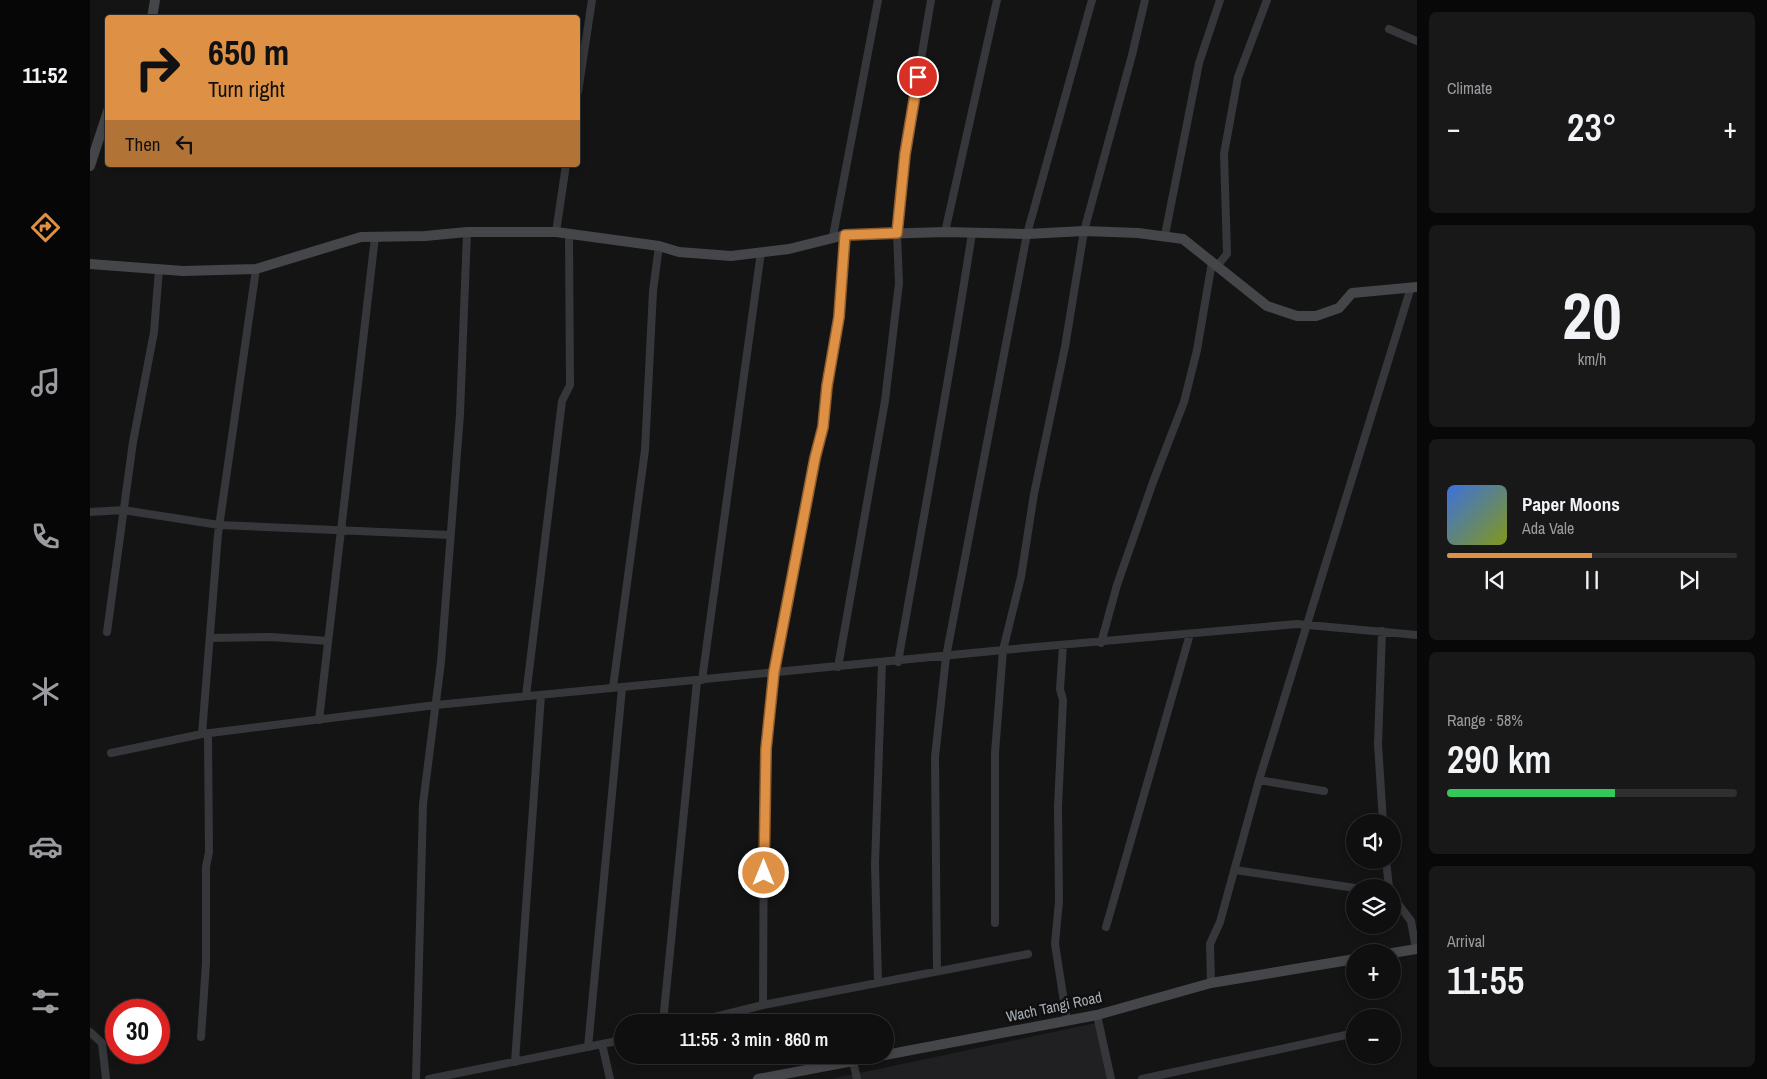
<!DOCTYPE html>
<html lang="en">
<head>
<meta charset="utf-8">
<style>
  :root { --surface:#0f0f10; --page:#181819; --text:#f1f3f6; --muted:#9b9c9f; --line:#2f2f30; --accent:#de9144 }
  body { margin:0; font-family:"Archivo Narrow",sans-serif; background:var(--page); color:var(--text); height:100vh; display:flex; flex-direction:column; font-size:19px; white-space:nowrap }
  * { box-sizing:border-box; margin:0 }
  p { font-size:16px; color:var(--muted) }
  .icon { flex:none; width:28px; height:28px; fill:none; stroke:currentColor; stroke-width:2; stroke-linecap:round; stroke-linejoin:round }
  .map { position:relative; flex:1; overflow:hidden }
  .sheet { display:flex; flex-direction:column; gap:12px; padding:12px; background:#080809; width:350px }
  .sheet>* { flex:none }
  .top-card { position:absolute; left:15px; top:15px; width:475px; height:152px; border-radius:5px; box-shadow:0 2px 8px #0003,0 0 0 1px var(--line); background:#de9144; color:#111; overflow:hidden }
  .buttons { position:absolute; left:1256px; top:814px; display:grid; gap:10px }
  .buttons a { display:grid; place-items:center; width:55px; height:55px; border-radius:50%; background:var(--surface); box-shadow:0 2px 8px #0003,0 0 0 1px var(--line); font-size:25px }
  .speed { position:absolute; left:15px; top:999px; display:flex; gap:10px; font-size:25px; font-weight:700; text-align:center }
  .speed>* { display:grid; place-content:center; width:65px; height:65px; border-radius:50%; background:var(--surface); box-shadow:0 2px 8px #0003,0 0 0 1px var(--line); line-height:1 }
  .speed .limit { border:8px solid #d22; background:#fff; color:#111 }
  .pin { position:absolute; display:grid; place-items:center; width:42px; height:42px; color:#fff; margin:-21px; border:2px solid #fff; border-radius:50%; box-shadow:0 1px 5px #0007 }
  .me { position:absolute; width:55px; margin:-28px; rotate:0deg; stroke-linejoin:round; filter:drop-shadow(0 0 4px #0008) }
  .turn { display:flex; align-items:center; gap:18px; height:105px; padding:0 20px; font-size:22px }
  .turn .icon { width:65px; height:65px; stroke-width:2.5 }
  .turn b { display:block; font-size:35px; line-height:42px }
  .then { display:flex; align-items:center; height:48px; padding:0 20px; background:#0003; gap:10px; font-size:19px }
  .big { font-size:38px; font-weight:600; line-height:1.1 }
  .sheet .tile { flex:1; display:flex; flex-direction:column; justify-content:center; gap:8px; min-width:0; padding:0 18px; border-radius:8px; background:var(--page) }
  .sheet .dial { align-items:center; gap:0 }
  .dial b { font-size:65px; line-height:1 }
  .song { display:flex; align-items:center; gap:15px }
  .cover { width:60px; height:60px; border-radius:8px; background:linear-gradient(135deg,hsl(220 70% 55%),hsl(70 70% 35%)) }
  .played { height:5px; border-radius:2px; background:linear-gradient(90deg,var(--accent) 50%,var(--line) 50%) }
  .keys { display:flex; justify-content:space-around; direction:ltr }
  .heat { display:flex; justify-content:space-between; align-items:center; font-size:28px; direction:ltr }
  .charge { height:8px; border-radius:4px; background:linear-gradient(90deg,#34c759 58%,var(--line) 0) }
  .trip { position:absolute; left:524px; top:1014px; width:280px; height:50px; border-radius:25px; background:var(--surface); box-shadow:0 2px 8px #0003,0 0 0 1px var(--line); font-weight:600; line-height:50px; text-align:center }
  main { display:flex; flex:1; min-height:0 }
  .tab-bar { display:flex; flex-direction:column; width:90px; justify-content:space-around; align-items:center; background:#060606; color:var(--muted) }
  .tab-bar .icon { width:35px; height:35px }
  .tab-bar .current { color:var(--accent) }
  .tab-bar b { font-size:22px; color:var(--text) }
  .map>svg:first-child { display:block }
  .built { fill:#202022 }
  .lines { fill:none; stroke-linecap:round; stroke-linejoin:round }
  .street { stroke:#35373a; stroke-width:8 }
  .secondary { stroke:#44464a; stroke-width:10 }
  .route-casing { stroke:#905e2c; stroke-width:12 }
  .route { stroke:#de9144; stroke-width:9 }
  .labels { text-anchor:middle; stroke-width:5; stroke-linejoin:round; paint-order:stroke }
  .street-label { font-size:15px; fill:#a7adb4; stroke:#0f0f10 }
</style>
</head>
<body>
<main>
<nav class="tab-bar">
<b>11:52</b>
<svg class="icon current" aria-label="directions" viewBox="0 0 24 24"><path d="M12 3l9 9-9 9-9-9zM9 14v-3h6M13 9l2 2-2 2"/></svg>
<svg class="icon" aria-label="music" viewBox="0 0 24 24"><path d="M9 18V5l10-2v13"/><circle cx="6" cy="18" r="3"/><circle cx="16" cy="16" r="3"/></svg>
<svg class="icon" aria-label="phone" viewBox="0 0 24 24"><path d="M5 4h4l2 5-3 2q2 4 5 5l2-3 5 2v4C11 20 4 13 5 4z"/></svg>
<svg class="icon" aria-label="climate" viewBox="0 0 24 24"><path d="M12 3v18M4 7l16 10M4 17L20 7"/></svg>
<svg class="icon" aria-label="car" viewBox="0 0 24 24"><path d="M5 17H2v-5l4-1 3-4h7l3 4 3 1v5h-3M9 17h6M6 11h13"/><circle cx="7" cy="17" r="2"/><circle cx="17" cy="17" r="2"/></svg>
<svg class="icon" aria-label="filters" viewBox="0 0 24 24"><path d="M4 7h16M4 17h16"/><circle cx="9" cy="7" r="2"/><circle cx="15" cy="17" r="2"/></svg>
</nav>
<div class="map">
<svg width="1327" height="1079" viewBox="0 0 1327 1079">
  <rect width="100%" height="100%" fill="#141415"/>
  <path class="built" d="M1011,1022L1023,1079H741Z"/>
  <g class="lines">
    <path class="street" d="M1299,29L1327,41
      M488,92L502,0
      M466,232L476,165
      M855,232L907,0
      M1075,235L1109,63L1130,0
      M743,236L788,0
      M1127,266L1137,254L1134,154L1148,77L1177,0
      M0,512L33,510L129,525L360,535
      M1292,631L1288,744L1293,822
      M17,632L43,442L64,332L69,269
      M120,638L181,637L238,641
      M1011,643L1027,585L1063,482L1094,402L1107,350L1122,262
      M973,646L970,689L973,700L968,807L969,901L965,944L977,1021
      M808,662C833,519 860,377 882,233
      M748,667L795,401L809,283L807,233L815,154L841,0
      M612,680L671,252
      M523,687L555,450L563,291L569,246
      M436,696L472,401L480,385L479,234
      M229,720L285,237
      M112,734L128,534L166,269
      M21,753L112,734L346,705L913,650L1207,624L1327,635
      M1169,780L1234,791
      M1296,860L1299,888
      M1145,870L1265,888
      M1302,896L1321,921L1326,949
      M905,923V753L913,650L931,577L944,494L975,347L994,231L1042,55L1055,0
      M1016,927L1100,634
      M847,971L845,757L856,657L937,234L1002,0
      M788,982L785,864L792,663
      M1121,983L1120,944L1130,922L1169,780L1321,287
      M673,1005L674,797L684,672L733,427L737,386L749,317L755,235
      M1007,1015L1021,1079
      M573,1022L607,681
      M604,1022L673,1005L938,954
      M0,1032L12,1043L16,1079
      M111,1037L116,963V867L119,852L118,734
      M512,1044L520,1079
      M498,1047L532,688
      M763,1061L767,1079
      M425,1062L451,695
      M326,1079L333,804L351,662L370,414L377,232
      M339,1079L532,1040
      M1052,1079L1265,1033"/>
    <path class="secondary" d="M62,18L65,0
      M0,166L18,111
      M0,264L93,271L166,269L271,237L335,236L377,232H466L569,246L589,252L641,256L699,249L755,235L855,232L937,234L994,231L1048,233L1093,239L1177,306L1207,316H1226L1249,308L1262,293L1327,287
      M1302,953L1327,949
      M668,1079L1007,1015L1121,983L1265,959"/>
  </g>
  <g class="lines">
    <defs>
      <path id="route" d="M674,873L676,749L684,672L725,458L733,427L737,386L749,317L755,235L807,233L815,154L828,77"/>
    </defs>
    <use href="#route" class="route-casing"/>
    <use href="#route" class="route"/>
  </g>
  <g class="labels">
    <g class="street-label">
      <text transform="translate(964 1007) rotate(-12)" y="5">Wach Tangi Road</text>
    </g>
  </g>
</svg>
<div class="buttons">
<a><svg class="icon" aria-label="sound" viewBox="0 0 24 24"><path d="M4 9h4l5-4v14l-5-4H4zM17 9q2 3 0 6"/></svg></a>
<a><svg class="icon" aria-label="layers" viewBox="0 0 24 24"><path d="M12 4l9 5-9 5-9-5zM3 14l9 5 9-5"/></svg></a>
<a>+</a>
<a>−</a>
</div>
<div class="speed"><div class="limit">30</div></div>
<div class="pin" style="left:828px;top:77px;background:#d93025"><svg class="icon" aria-label="arrive" viewBox="0 0 24 24"><path d="M6 21V4h12l-3 4 3 4H6"/></svg></div>
<svg class="me" style="left:674px;top:873px" viewBox="-20 -20 40 40"><circle r="17" fill="#de9144" stroke="#fff" stroke-width="3"/><path d="M0-11L8 9 0 5-8 9z" fill="#fff"/></svg>
<div class="trip">11:55 · 3 min · 860 m</div>
<div class="top-card">
<div class="turn"><svg class="icon" aria-label="right" viewBox="0 0 24 24"><path d="M7 20v-9h11M14 6l5 5-5 5"/></svg><div><b>650 m</b>Turn right</div></div>
<div class="then">Then<svg class="icon" aria-label="left" viewBox="0 0 24 24"><path d="M17 20v-9H6M10 6l-5 5 5 5"/></svg></div>
</div>
</div>
<section class="sheet">
<div class="tile"><p>Climate</p>
<div class="heat"><a>−</a><b class="big">23°</b><a>+</a></div>
</div>
<div class="tile dial"><b>20</b><p>km/h</p></div>
<div class="tile">
<div class="song"><i class="cover"></i><div><b>Paper Moons</b><p>Ada Vale</p></div></div>
<div class="played"></div>
<div class="keys"><svg class="icon" aria-label="previous" viewBox="0 0 24 24"><path d="M18 5L8 12l10 7zM5 5v14"/></svg><svg class="icon" aria-label="pause" viewBox="0 0 24 24"><path d="M8 5v14M16 5v14"/></svg><svg class="icon" aria-label="next" viewBox="0 0 24 24"><path d="M6 5l10 7-10 7zM19 5v14"/></svg></div>
</div>
<div class="tile"><p>Range · 58%</p><b class="big">290 km</b><div class="charge"></div></div>
<div class="tile"><p>Arrival</p><b class="big">11:55</b></div>
</section>
</main>
</body>
</html>
